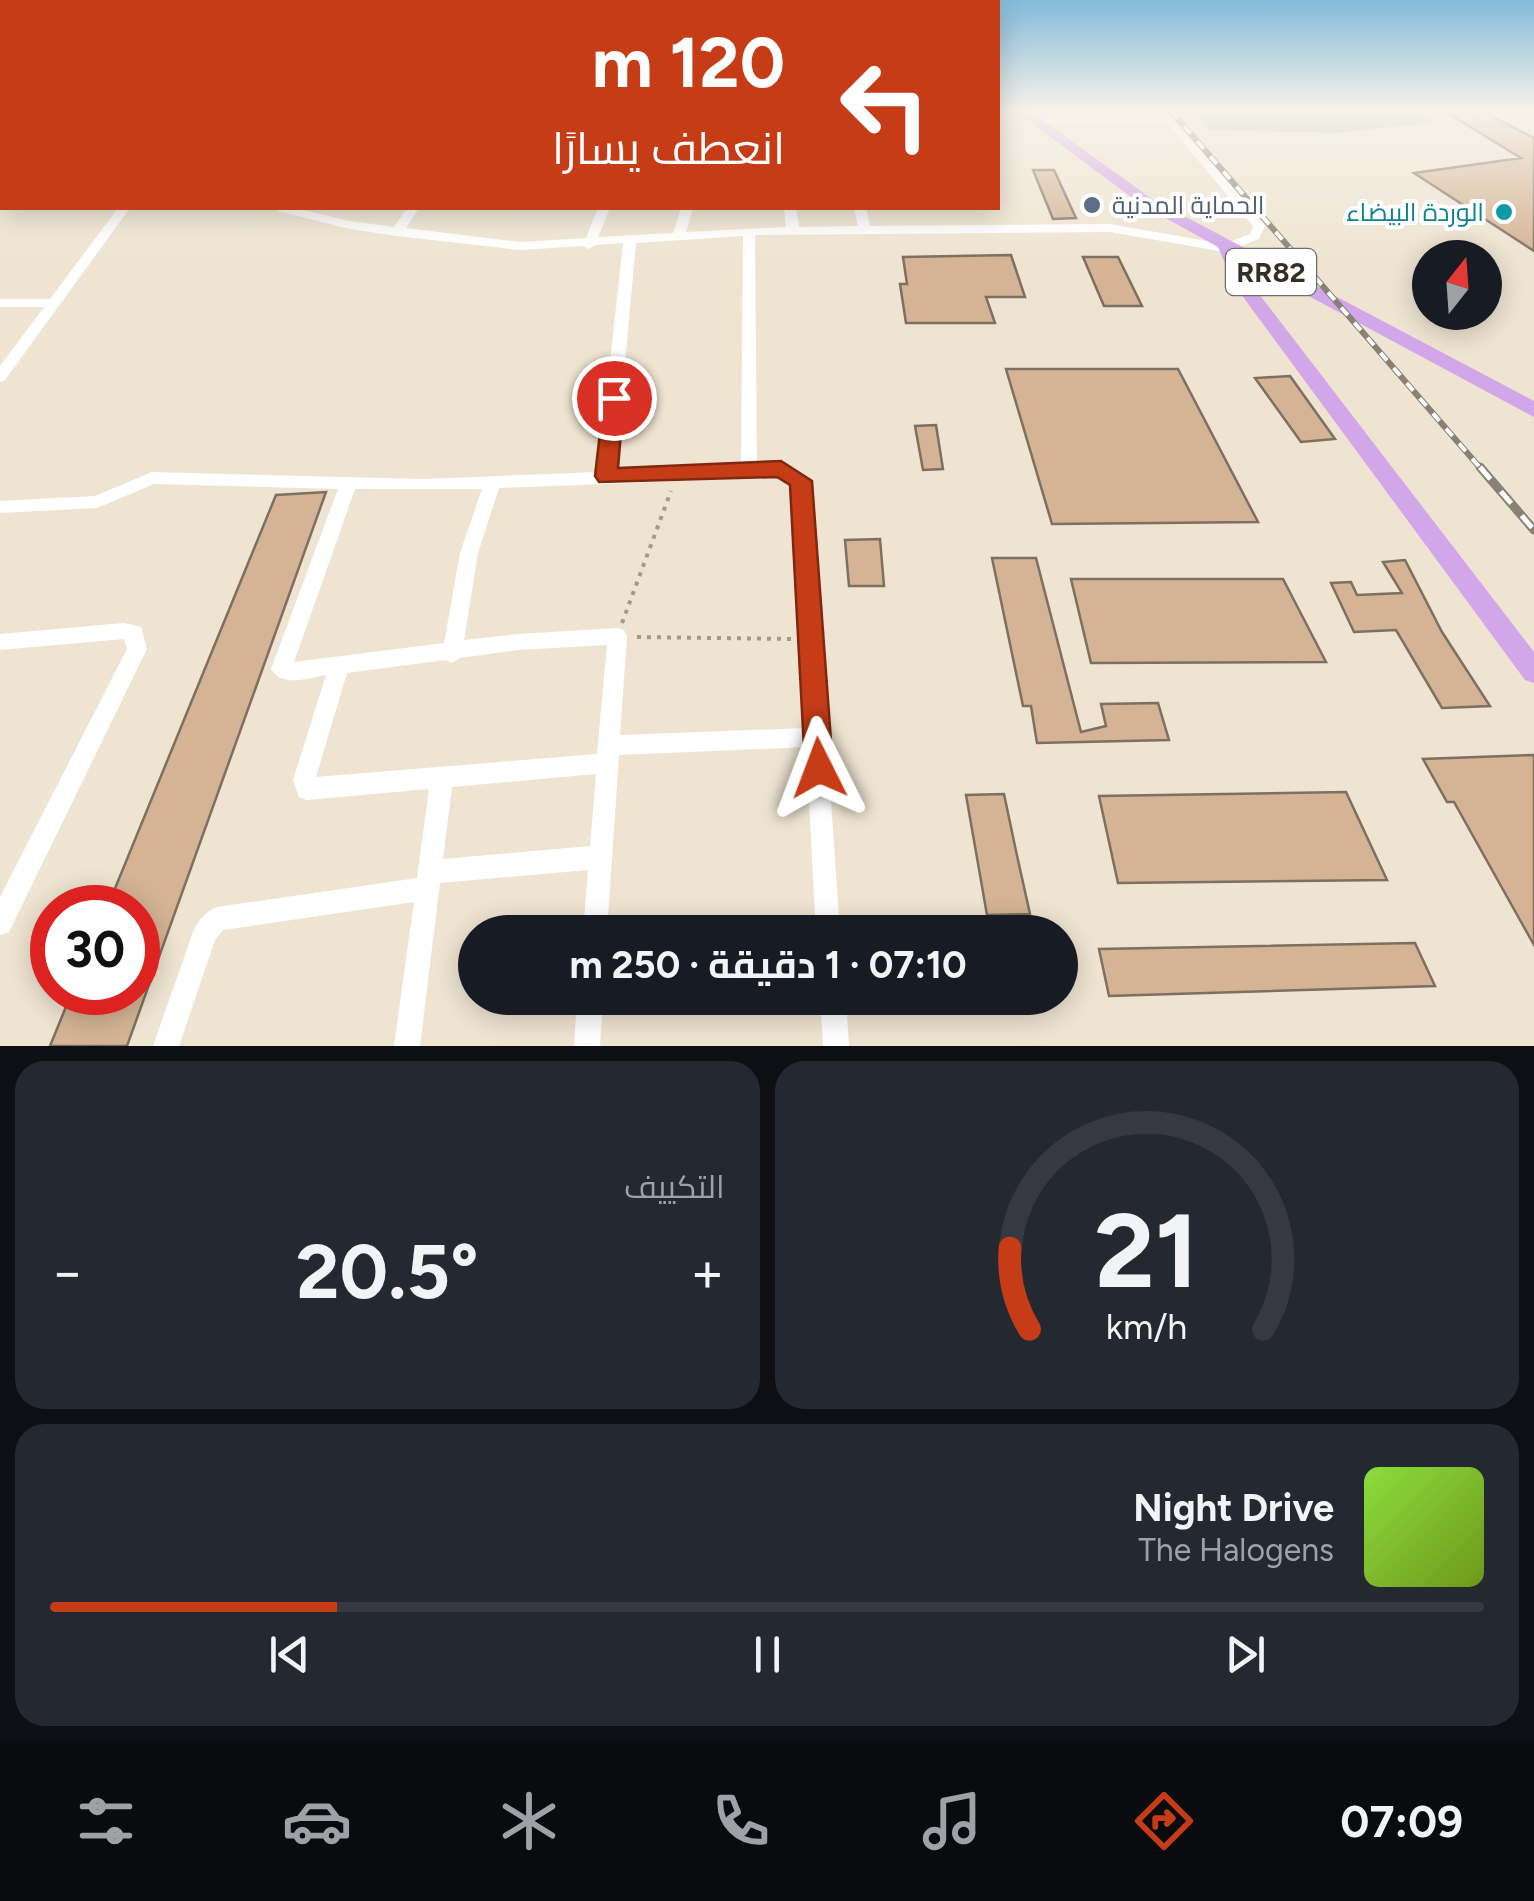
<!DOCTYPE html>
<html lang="ar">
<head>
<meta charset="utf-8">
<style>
  :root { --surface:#171b24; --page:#242831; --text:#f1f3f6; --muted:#9ea1a6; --line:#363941; --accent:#c53c17 }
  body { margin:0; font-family:Figtree,Cairo,sans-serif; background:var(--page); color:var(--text); direction:rtl; height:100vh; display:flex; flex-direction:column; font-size:38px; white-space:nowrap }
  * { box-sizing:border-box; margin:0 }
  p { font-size:32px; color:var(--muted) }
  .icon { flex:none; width:55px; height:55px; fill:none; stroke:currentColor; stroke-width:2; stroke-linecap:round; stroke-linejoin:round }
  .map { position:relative; height:1046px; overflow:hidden; direction:ltr }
  .panel { display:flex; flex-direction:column; gap:15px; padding:15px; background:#0d0f14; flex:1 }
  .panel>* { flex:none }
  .banner { position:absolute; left:0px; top:0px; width:1000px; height:210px; box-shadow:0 5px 25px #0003; direction:rtl; background:#c53c17; color:#fff; overflow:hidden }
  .needle { width:65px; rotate:17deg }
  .fabs { position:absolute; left:1412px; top:240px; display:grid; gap:20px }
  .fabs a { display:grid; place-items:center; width:90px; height:90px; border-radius:50%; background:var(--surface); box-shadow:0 5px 25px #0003; font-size:50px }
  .speed { position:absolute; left:30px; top:885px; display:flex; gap:20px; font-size:50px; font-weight:700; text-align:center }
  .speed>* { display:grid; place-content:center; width:130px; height:130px; border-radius:50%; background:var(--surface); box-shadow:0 5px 25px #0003; line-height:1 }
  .speed .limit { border:15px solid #d22; background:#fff; color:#111 }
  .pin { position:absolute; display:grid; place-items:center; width:85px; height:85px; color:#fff; margin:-42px; border:5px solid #fff; border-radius:50%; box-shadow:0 2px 10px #0007 }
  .me { position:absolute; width:110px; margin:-55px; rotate:357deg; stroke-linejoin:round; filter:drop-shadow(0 0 8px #0008) }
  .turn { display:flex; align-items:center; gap:35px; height:210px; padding:0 50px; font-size:45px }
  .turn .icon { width:130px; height:130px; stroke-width:2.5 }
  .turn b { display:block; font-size:70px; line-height:85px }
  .big { font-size:75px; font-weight:700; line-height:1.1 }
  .panel .card { flex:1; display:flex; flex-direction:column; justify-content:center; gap:15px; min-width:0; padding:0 35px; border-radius:30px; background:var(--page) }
  .panel .dial { align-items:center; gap:0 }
  .dial svg { height:260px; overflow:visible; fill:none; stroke:var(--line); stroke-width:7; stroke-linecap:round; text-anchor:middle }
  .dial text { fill:var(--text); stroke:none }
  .song { display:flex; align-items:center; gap:30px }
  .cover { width:120px; height:120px; border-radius:15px; background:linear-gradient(135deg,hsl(90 70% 55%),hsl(80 70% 35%)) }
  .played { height:10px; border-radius:5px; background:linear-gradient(90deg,var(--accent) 20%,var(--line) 20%) }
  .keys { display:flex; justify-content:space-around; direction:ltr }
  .heat { display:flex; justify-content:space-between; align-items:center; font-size:55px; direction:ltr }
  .panel .tiles { flex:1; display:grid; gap:15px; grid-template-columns:1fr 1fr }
  .card:last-child { grid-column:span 2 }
  .trip { position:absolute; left:458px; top:915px; width:620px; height:100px; border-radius:50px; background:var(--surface); box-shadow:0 5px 25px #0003; font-weight:700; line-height:100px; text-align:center; direction:rtl }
  .menu { display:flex; height:160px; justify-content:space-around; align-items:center; background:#090b0e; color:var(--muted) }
  .menu .icon { width:70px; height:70px }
  .menu .active { color:var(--accent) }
  .menu b { font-size:45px; color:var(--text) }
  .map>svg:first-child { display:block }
  .green { fill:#b7c0a1 }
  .building { fill:#d4b494; stroke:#7d6f61; stroke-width:2.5 }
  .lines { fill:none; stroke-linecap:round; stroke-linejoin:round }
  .path { stroke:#a29a8c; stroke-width:4; stroke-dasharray:4 6; stroke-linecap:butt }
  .minor { fill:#fff; fill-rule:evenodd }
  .major { fill:#d1a7e9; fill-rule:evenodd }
  .rail-far1-casing { stroke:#888174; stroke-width:6 }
  .rail-casing { stroke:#888174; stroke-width:9 }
  .rail-far1 { stroke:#fff; stroke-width:4; stroke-dasharray:10; stroke-linecap:butt }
  .rail { stroke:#fff; stroke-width:5; stroke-dasharray:16; stroke-linecap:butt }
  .route { fill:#c53c17; stroke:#80270f; stroke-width:2.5 }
  .service-dot { fill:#5c6f8a; stroke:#fff; stroke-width:4 }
  .culture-dot { fill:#0f9aa8; stroke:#fff; stroke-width:4 }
  .labels { text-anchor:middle; stroke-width:8; stroke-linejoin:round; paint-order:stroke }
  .far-service-label { font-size:25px; fill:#4e5e75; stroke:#fff; text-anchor:start }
  .far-culture-label { font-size:25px; fill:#0d838f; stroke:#fff; text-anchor:end }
  .shield { fill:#fff; stroke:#706d68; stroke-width:2.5 }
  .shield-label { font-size:28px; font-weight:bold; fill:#322e27 }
</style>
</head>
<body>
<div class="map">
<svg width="1534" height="1046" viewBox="0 0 1534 1046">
  <rect width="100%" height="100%" fill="#eee4d1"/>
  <path class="green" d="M1192,111H1421L1440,122L1336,133L1210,130Z"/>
  <path class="building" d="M1481,111L1534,138V251L1414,173L1521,158L1449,114Z
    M1033,170H1054L1076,218L1053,219Z
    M1011,255L1025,297H986L995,323H906L900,284H907L903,257Z
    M1083,257H1118L1142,306H1104Z
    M1006,369H1178L1258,522L1052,524Z
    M1290,376L1335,439L1301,442L1255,378Z
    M936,425L943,469L923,470L915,426Z
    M326,492L127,1046H50L72,992H138V908H107L276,495Z
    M880,539L884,586H849L845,540Z
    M992,558H1036L1081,732L1106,726L1101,704L1158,703L1169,740L1037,743L1031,706H1023Z
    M1405,560L1442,632L1490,706L1442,708L1396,630L1354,632L1331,583L1351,582L1357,595L1402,593L1383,562Z
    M1071,579H1283L1326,662L1091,663Z
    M1534,755V945L1454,802H1447L1423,759Z
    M1346,792L1387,880L1118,883L1099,796Z
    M1004,794L1016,851L1030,914L987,915L966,795Z
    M1415,943L1435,986L1109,996L1099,949Z"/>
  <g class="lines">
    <path class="path" d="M622,623L671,491
      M637,637L793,639"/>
    <path class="minor" d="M1157,111H1167L1263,223L1265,226L1259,239L1225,252L1110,232L755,235L757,466C780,465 795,462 809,481L840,932H816L806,747L619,755L607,932H583L588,870L440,883L420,1046H394L414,902L223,930L215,940L179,1046H153L193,932C198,920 205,912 217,907L417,878L429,789L307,800L299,797L293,780L326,675C308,678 282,688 271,669L338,489L154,484L97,508L0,513V501L95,496L152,472L424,479L598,472L623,243L595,245L589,249L583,246L520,250L397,236L350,229L278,211L276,208H294L350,221L394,227L407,208H419L406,228L520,242L586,238L598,208H610L598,237L673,233L681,208H693L686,232L786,227L784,208H796L799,227L858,226L854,208H866L870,226L1110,224L1224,244L1250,234L1253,226L1166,122L1035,124L1030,121L1035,118L1161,116ZM743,236L741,467L615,472L636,243ZM786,477L793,483L805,728L620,735L627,636L624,630L617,628L518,634L464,640L478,553L499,488ZM355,489H482L460,553L444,643L294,662ZM607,645L597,754L316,777L347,673L445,660L452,663L460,658L518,650ZM596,774L590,846L443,859L452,787Z
      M118,208H130L5,380L0,382V366L44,307H0V299H50Z
      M124,623L141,627L147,649L9,932L0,935V897L127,649L124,639L0,650V634Z
      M577,998H603L600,1046H574Z
      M820,998H846L849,1046H823Z"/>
    <path class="major" d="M1015,111H1030L1152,199L1534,401V417L1238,258L1249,281L1534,652V683L1525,680L1235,286L1218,247L1142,205Z
      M2,112V120L0,121V113Z"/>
    <defs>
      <path id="rail-far1" d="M1171,111L1482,470"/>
      <path id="rail" d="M1480,467L1534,530"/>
    </defs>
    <use href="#rail-far1" class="rail-far1-casing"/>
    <use href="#rail" class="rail-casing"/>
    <use href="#rail-far1" class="rail-far1"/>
    <use href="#rail" class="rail"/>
  </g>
  <linearGradient id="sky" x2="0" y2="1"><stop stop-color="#83bada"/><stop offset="0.43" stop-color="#f7f3ea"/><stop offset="1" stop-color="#f7f3ea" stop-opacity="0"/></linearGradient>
  <rect width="1534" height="257" fill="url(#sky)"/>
  <path class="route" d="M614,391L624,398L618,468L781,461L812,481L833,768L829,778L819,782L809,778L805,768L790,485L777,477L599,482L595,476L604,398Z"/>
  <circle class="service-dot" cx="1092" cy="205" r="10"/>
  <circle class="culture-dot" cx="1504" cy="212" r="10"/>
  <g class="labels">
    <g class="far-service-label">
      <text x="1112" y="214">الحماية المدنية</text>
    </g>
    <g class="far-culture-label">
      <text x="1484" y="221">الوردة البيضاء</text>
    </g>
    <rect class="shield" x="1226" y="249" width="90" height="46" rx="8"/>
    <g class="shield-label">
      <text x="1271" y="282">RR82</text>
    </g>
  </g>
</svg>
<div class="fabs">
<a><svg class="needle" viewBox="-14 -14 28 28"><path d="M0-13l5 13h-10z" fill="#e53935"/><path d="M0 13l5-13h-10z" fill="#9ea1a6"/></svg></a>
</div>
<div class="speed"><div class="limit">30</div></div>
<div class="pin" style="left:614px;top:398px;background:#d93025"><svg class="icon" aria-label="arrive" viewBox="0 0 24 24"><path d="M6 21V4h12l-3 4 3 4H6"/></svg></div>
<svg class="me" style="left:819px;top:768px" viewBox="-20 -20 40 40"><path d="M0-17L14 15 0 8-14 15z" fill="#c53c17" stroke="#fff" stroke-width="4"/></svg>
<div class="trip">07:10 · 1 دقيقة · 250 m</div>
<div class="banner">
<div class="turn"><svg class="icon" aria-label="left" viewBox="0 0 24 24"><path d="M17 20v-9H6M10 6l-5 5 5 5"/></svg><div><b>120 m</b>انعطف يسارًا</div></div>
</div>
</div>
<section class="panel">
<div class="tiles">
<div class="card dial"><svg viewBox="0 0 100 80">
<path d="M14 69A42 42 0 1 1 86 69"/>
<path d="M14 69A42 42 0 0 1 8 44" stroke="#c53c17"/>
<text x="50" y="56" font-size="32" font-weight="700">21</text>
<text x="50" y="72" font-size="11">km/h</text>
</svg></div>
<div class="card"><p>التكييف</p>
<div class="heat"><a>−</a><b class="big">20.5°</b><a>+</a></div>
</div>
<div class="card">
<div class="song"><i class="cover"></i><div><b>Night Drive</b><p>The Halogens</p></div></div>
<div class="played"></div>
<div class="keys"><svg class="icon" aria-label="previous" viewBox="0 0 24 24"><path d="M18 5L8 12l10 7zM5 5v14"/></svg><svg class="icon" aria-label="pause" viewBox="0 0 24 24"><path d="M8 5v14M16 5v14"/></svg><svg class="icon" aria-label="next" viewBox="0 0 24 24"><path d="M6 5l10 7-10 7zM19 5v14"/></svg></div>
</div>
</div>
</section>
<nav class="menu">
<b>07:09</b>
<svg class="icon active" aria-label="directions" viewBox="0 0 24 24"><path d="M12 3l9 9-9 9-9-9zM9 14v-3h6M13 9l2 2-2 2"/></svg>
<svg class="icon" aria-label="music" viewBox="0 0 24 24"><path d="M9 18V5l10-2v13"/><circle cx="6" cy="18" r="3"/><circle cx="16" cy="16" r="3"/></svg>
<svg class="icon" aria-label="phone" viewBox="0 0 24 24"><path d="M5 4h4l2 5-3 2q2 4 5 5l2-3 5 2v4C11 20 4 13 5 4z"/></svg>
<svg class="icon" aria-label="climate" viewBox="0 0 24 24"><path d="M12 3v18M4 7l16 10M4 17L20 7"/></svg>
<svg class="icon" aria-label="car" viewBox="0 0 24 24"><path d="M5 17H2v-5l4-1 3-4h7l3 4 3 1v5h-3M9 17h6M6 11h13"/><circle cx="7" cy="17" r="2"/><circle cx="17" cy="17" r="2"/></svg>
<svg class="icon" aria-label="filters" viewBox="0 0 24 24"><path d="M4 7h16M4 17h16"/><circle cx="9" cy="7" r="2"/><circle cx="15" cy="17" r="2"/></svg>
</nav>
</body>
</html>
